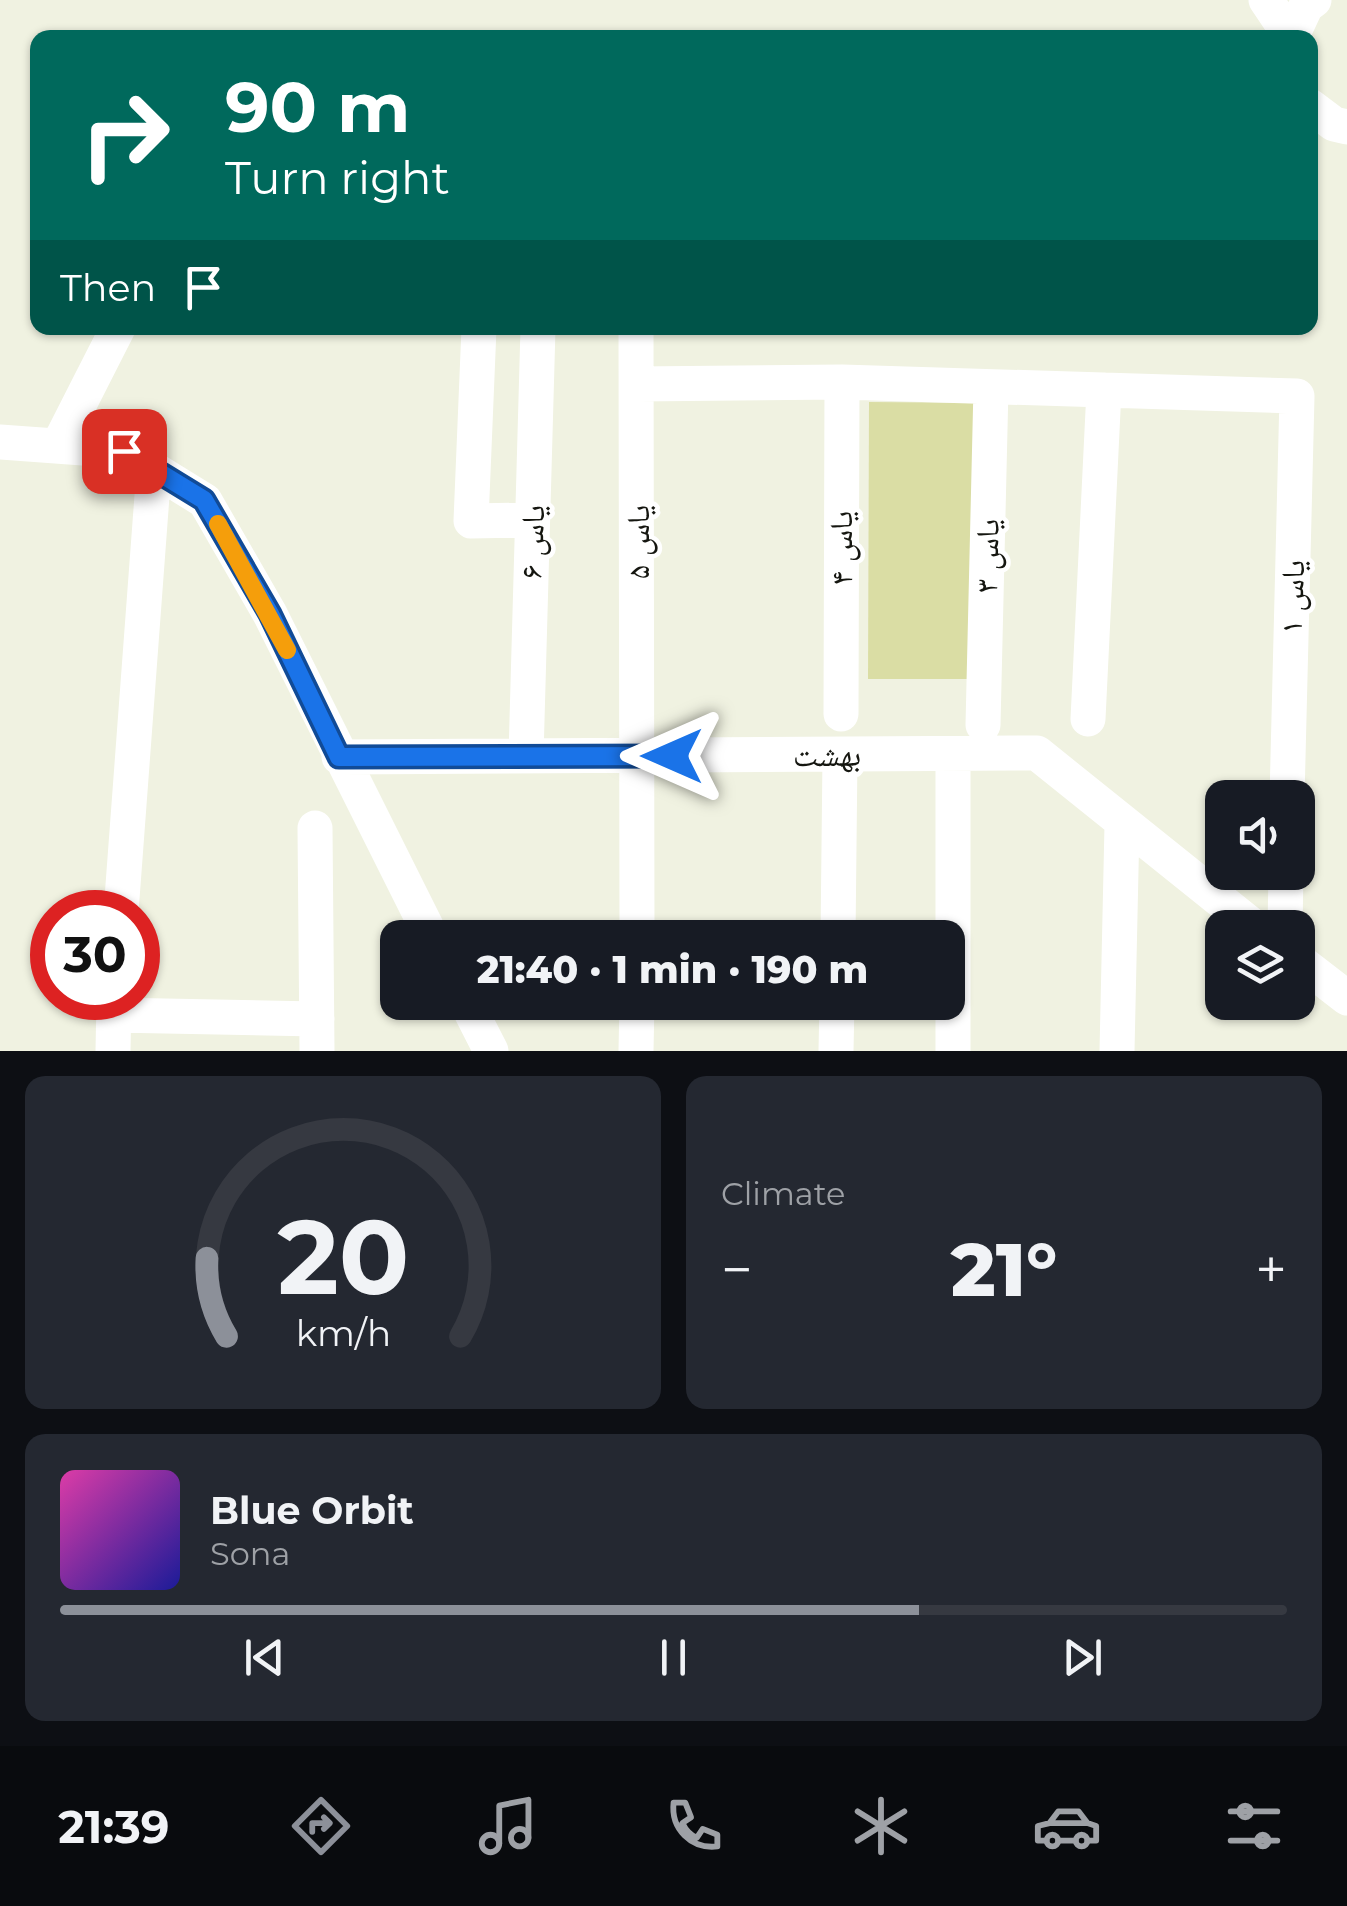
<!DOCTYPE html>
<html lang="en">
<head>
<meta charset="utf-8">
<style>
  :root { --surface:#171b24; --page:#242831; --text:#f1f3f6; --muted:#9ea1a6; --line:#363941; --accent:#8c9099 }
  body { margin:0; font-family:Montserrat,"Noto Naskh Arabic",sans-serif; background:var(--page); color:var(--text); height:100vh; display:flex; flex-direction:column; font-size:38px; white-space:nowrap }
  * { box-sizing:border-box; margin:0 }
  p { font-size:32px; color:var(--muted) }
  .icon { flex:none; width:55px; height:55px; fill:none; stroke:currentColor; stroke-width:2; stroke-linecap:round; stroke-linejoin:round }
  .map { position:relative; height:1051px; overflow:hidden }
  .panel { display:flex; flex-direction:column; gap:25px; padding:25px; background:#0d0f14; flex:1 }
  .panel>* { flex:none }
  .hud { position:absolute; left:30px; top:30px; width:1288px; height:305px; border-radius:20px; box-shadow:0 2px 8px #0004; background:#00695c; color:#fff; overflow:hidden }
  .buttons { position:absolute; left:1205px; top:780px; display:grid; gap:20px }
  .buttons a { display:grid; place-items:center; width:110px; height:110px; border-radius:20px; background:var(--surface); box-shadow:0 2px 8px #0004; font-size:50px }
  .speed { position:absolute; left:30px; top:890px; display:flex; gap:20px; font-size:50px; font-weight:700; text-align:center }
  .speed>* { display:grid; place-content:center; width:130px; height:130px; border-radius:50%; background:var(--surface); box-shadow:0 2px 8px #0004; line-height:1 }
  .speed .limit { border:15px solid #d22; background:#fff; color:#111 }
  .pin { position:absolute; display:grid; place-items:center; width:85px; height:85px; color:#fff; margin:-42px; border-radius:20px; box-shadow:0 5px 15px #0006 }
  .me { position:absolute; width:110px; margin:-55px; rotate:270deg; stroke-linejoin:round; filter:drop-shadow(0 0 8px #0008) }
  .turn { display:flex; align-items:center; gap:35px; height:210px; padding:0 30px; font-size:45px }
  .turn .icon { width:130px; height:130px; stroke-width:2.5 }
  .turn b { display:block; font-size:70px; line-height:85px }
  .then { display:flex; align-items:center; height:95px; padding:0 30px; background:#0003; gap:20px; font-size:38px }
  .big { font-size:75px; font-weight:800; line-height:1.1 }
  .panel .widget { flex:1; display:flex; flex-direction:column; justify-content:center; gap:15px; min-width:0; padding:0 35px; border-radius:20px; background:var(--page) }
  .panel .dial { align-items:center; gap:0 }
  .dial svg { height:260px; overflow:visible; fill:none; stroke:var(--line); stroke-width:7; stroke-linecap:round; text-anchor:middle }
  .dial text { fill:var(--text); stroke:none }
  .song { display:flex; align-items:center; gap:30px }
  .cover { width:120px; height:120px; border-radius:15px; background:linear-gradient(135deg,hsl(320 70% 55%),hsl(240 70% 35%)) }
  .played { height:10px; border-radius:5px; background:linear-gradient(90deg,var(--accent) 70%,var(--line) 70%) }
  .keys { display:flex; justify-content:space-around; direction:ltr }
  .heat { display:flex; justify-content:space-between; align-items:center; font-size:55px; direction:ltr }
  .panel .tiles { flex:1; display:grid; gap:25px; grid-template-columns:1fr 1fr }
  .widget:last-child { grid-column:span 2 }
  .trip { position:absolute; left:380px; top:920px; width:585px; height:100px; border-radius:20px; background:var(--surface); box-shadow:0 2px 8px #0004; font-weight:800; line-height:100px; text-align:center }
  .tabs { display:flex; height:160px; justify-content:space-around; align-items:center; background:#090b0e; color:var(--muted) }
  .tabs .icon { width:70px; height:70px }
  .tabs .on { color:var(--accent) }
  .tabs b { font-size:45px; color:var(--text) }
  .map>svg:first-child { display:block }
  .green { fill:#dadda4 }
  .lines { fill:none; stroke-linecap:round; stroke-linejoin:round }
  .minor { stroke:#fff; stroke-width:35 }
  .route-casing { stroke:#114b97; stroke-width:25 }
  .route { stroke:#1a73e8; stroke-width:18 }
  .slow { stroke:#f59e0b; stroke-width:18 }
  .labels { text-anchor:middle; stroke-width:9; stroke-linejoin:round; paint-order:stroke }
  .street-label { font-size:32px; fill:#151610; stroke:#fff }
</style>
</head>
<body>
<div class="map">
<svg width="1347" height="1051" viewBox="0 0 1347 1051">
  <rect width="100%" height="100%" fill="#f0f2e1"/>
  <path class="green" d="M869,402L986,403L985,679H868Z"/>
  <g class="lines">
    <path class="minor" d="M1266,0L1291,37
      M1291,38L1306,6L1314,0
      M1310,106L1334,124L1347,127
      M479,328L471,521L532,520
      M636,328L637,938
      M637,384L842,382L1297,396L1287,798
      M0,442L124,451L205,501L270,614L432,938
      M58,446L118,328
      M841,714L842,382
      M1088,719L1104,390
      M983,725L991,387
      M526,756L538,328
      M339,757L1037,753L1255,928
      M315,828L317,1051
      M121,912L154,469
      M1285,928L1286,872
      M838,938L840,755
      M1298,960L1347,998
      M466,1002L491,1051
      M113,1015L317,1019
      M113,1051L114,998
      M636,1051L637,1002
      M836,1051L837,1002
      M953,1051V754
      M1117,1051L1122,825"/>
  </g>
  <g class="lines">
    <defs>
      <path id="route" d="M124,451L204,500L270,614L339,757L672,756"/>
    </defs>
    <use href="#route" class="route-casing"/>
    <use href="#route" class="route"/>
    <path class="slow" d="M218,524L287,650"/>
  </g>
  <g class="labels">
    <g class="street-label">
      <text transform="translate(532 542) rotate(-88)" y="11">یاس ۶</text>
      <text transform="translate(638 542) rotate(-90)" y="11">یاس ۵</text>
      <text transform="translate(841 548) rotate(-90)" y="11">یاس ۴</text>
      <text transform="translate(987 556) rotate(-89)" y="11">یاس ۳</text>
      <text transform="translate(1292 597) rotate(-88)" y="11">یاس ۱</text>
      <text transform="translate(827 755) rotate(-1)" y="11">بهشت</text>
    </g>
  </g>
</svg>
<div class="buttons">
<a><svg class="icon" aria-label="sound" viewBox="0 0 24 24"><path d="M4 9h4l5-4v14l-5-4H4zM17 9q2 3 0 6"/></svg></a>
<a><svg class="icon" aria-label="layers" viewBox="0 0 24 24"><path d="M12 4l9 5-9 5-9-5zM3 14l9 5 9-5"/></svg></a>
</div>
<div class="speed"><div class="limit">30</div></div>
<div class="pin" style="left:124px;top:451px;background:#d93025"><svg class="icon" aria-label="arrive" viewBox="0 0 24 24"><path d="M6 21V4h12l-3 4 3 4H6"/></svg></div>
<svg class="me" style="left:672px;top:756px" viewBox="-20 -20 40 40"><path d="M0-17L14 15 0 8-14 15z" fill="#1a73e8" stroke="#fff" stroke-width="4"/></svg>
<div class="trip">21:40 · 1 min · 190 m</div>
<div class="hud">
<div class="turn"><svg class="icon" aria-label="right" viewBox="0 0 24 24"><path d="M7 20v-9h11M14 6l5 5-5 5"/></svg><div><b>90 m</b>Turn right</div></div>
<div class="then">Then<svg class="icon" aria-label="arrive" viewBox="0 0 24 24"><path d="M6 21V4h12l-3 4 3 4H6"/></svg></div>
</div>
</div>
<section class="panel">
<div class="tiles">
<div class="widget dial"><svg viewBox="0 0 100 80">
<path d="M14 69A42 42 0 1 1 86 69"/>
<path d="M14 69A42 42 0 0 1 8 45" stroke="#8c9099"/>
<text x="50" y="56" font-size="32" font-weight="700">20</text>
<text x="50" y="72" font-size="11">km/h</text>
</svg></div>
<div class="widget"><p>Climate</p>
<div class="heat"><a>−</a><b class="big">21°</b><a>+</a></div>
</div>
<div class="widget">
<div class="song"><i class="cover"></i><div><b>Blue Orbit</b><p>Sona</p></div></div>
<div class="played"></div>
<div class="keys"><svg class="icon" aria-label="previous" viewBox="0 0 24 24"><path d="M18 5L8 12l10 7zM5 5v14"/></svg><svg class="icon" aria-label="pause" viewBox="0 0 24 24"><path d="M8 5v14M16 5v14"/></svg><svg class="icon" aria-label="next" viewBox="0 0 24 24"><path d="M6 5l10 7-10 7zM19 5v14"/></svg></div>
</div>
</div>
</section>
<nav class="tabs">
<b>21:39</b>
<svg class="icon on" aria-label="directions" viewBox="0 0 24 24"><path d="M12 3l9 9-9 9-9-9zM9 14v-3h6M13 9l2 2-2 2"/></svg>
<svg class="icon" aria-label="music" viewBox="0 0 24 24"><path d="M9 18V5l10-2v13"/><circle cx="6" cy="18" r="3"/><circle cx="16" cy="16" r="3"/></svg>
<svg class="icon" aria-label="phone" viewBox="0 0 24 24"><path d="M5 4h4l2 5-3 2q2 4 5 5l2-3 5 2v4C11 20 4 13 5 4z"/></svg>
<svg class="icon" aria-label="climate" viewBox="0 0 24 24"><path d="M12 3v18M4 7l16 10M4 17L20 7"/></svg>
<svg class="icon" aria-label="car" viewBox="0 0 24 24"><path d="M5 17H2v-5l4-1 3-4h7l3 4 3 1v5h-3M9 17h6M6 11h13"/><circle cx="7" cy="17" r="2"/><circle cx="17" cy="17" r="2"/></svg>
<svg class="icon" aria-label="filters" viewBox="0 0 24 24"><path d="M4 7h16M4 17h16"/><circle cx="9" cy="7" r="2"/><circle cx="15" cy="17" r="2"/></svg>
</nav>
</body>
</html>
